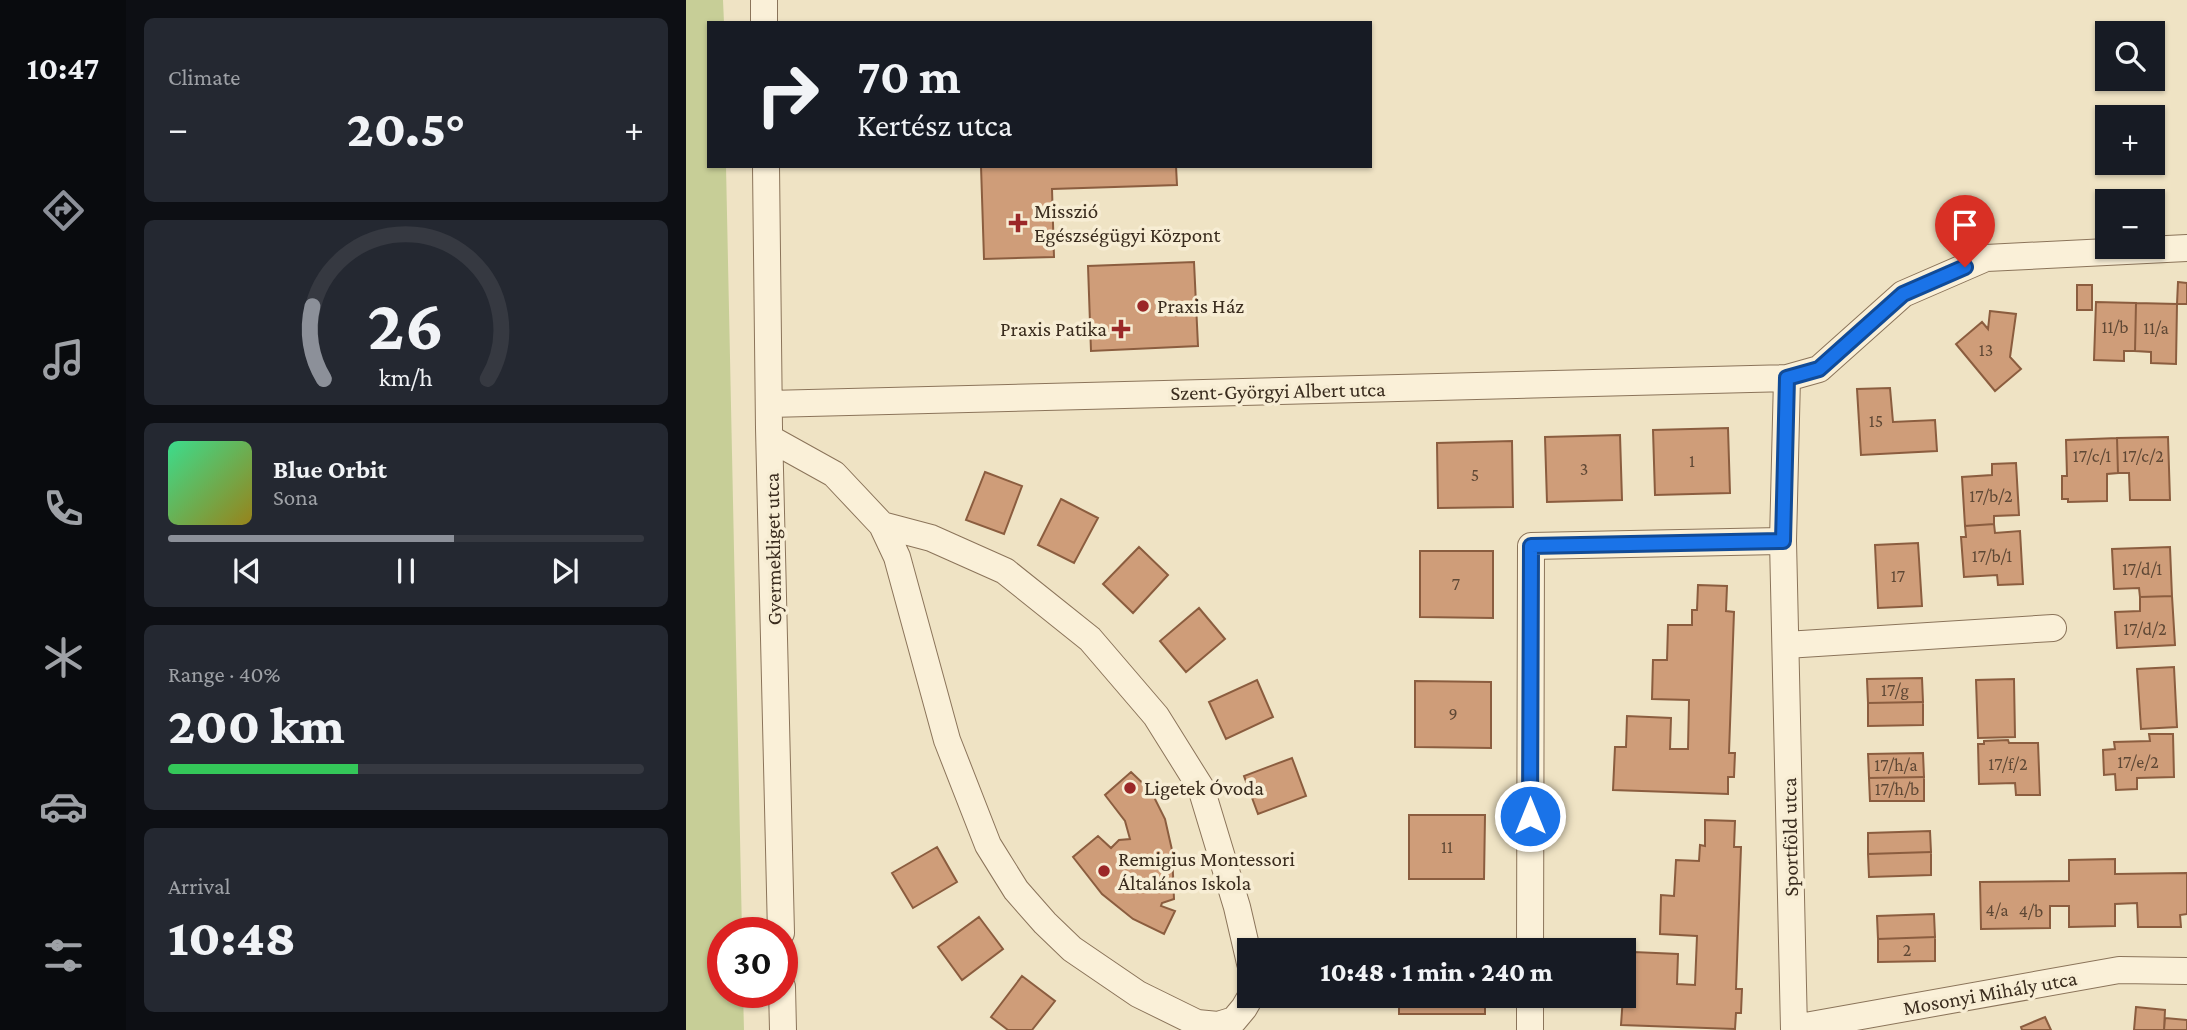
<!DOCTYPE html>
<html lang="en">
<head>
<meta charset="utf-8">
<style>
  :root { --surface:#171b24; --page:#242831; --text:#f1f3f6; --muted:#9ea1a6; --line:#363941; --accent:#8c9099 }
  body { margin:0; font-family:"Crimson Pro",serif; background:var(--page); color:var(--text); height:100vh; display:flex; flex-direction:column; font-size:26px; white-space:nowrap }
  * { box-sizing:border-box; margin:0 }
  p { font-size:23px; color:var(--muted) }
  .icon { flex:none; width:38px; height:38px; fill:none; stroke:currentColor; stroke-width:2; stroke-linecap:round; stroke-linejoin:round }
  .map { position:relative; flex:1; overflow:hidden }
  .side { display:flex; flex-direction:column; gap:18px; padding:18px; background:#0d0f14; width:560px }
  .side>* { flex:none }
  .top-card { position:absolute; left:21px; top:21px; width:665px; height:147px; border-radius:0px; box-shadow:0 2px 5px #0004; background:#171b24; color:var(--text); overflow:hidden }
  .fabs { position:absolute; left:1409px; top:21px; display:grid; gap:14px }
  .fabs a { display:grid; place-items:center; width:70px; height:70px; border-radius:0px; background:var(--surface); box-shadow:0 2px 5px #0004; font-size:35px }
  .speed { position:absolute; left:21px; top:917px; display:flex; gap:14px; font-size:35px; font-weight:700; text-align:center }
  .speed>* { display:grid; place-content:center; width:91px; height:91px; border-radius:50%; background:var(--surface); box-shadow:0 2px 5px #0004; line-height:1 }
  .speed .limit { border:10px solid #d22; background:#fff; color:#111 }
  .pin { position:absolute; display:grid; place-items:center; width:60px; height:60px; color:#fff; margin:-72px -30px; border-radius:50% 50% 50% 0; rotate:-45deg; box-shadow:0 0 7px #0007 }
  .pin .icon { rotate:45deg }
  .me { position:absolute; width:77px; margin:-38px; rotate:0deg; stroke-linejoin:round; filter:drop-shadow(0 0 5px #0008) }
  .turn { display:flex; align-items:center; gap:24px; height:147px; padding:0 35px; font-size:32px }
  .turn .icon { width:91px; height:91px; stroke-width:2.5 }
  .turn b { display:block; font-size:49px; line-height:60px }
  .big { font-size:52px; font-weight:800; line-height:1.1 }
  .side .card { flex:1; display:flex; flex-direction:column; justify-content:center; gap:10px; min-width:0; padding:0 24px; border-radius:10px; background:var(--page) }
  .side .dial { align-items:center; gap:0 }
  .dial svg { height:182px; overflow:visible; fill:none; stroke:var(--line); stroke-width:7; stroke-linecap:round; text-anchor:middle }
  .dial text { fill:var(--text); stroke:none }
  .song { display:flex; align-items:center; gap:21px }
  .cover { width:84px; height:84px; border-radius:10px; background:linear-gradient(135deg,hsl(150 70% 55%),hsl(50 70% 35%)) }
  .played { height:7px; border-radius:4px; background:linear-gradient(90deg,var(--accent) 60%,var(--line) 60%) }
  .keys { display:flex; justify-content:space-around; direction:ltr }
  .heat { display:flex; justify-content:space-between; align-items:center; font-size:38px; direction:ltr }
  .charge { height:10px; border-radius:5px; background:linear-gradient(90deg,#34c759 40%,var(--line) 0) }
  .trip { position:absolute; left:551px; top:938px; width:399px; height:70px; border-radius:0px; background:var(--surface); box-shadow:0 2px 5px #0004; font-weight:800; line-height:70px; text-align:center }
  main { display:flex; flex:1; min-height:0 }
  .tab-bar { display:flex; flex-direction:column; width:126px; justify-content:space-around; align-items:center; background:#090b0e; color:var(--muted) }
  .tab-bar .icon { width:49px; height:49px }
  .tab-bar .active { color:var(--accent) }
  .tab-bar b { font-size:32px; color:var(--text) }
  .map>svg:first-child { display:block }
  .green { fill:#c7ce97 }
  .building { fill:#cf9d79; stroke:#8b5d3f; stroke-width:2 }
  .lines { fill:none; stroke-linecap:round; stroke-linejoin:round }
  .minor-casing { stroke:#8b745a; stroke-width:28 }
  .minor { stroke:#faf0d8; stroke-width:26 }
  .route-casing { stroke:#114b97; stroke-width:18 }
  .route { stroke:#1a73e8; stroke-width:12 }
  .poi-dot { fill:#9b2828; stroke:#f7edd4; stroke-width:2.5 }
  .labels { text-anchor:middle; stroke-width:7; stroke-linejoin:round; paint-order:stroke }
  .number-label { font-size:18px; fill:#5f4835 }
  .poi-label { font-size:21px; fill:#3a2c1e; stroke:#f7edd4; text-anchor:start }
  .street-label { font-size:21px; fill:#3a2c1e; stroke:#f7edd4 }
</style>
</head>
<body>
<main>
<nav class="tab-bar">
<b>10:47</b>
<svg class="icon active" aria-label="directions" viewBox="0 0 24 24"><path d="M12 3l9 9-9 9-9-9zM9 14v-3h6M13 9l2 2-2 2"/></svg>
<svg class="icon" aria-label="music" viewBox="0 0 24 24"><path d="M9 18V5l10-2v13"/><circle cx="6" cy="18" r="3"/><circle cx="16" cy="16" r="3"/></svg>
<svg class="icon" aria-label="phone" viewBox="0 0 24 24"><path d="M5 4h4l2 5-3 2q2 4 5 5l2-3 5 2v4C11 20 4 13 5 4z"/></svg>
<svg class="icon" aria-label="climate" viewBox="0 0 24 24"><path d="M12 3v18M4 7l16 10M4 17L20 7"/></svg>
<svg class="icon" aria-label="car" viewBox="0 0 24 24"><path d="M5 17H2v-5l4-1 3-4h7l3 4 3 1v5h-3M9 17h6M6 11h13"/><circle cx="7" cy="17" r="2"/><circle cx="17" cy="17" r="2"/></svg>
<svg class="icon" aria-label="filters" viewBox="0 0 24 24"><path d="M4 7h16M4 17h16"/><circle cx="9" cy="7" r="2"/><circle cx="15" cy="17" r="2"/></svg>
</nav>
<section class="side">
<div class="card"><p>Climate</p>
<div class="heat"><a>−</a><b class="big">20.5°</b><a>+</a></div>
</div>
<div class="card dial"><svg viewBox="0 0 100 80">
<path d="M14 69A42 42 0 1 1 86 69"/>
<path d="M14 69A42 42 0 0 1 9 37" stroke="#8c9099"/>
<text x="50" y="56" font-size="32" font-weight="700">26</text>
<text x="50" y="72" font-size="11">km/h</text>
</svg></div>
<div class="card">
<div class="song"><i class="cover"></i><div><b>Blue Orbit</b><p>Sona</p></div></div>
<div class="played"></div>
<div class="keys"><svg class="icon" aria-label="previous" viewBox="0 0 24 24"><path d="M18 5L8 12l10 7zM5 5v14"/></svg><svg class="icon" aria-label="pause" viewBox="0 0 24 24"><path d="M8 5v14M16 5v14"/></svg><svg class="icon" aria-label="next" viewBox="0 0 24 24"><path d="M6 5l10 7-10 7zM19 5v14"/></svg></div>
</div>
<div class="card"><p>Range · 40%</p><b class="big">200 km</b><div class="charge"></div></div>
<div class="card"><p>Arrival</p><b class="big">10:48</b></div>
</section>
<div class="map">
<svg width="1501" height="1030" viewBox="0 0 1501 1030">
  <rect width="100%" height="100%" fill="#efe3c4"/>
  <path class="green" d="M0,0H37L38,23H23V166H40L56,933H37V992H57L58,1030H0Z"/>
  <path class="building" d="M295,166H490L491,185L366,189L368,257L298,259Z
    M508,262L512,346L405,351L402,266Z
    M1492,282L1501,283V304H1491Z
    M1391,285H1406V310H1391Z
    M1410,302L1450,303L1449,351H1438V361L1408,360Z
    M1450,303L1491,304L1490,364L1465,363V352L1449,351Z
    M1304,311L1330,314L1324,357L1335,369L1309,391L1270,344L1296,322L1302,329Z
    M1204,388L1207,422L1249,420L1251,451L1175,455L1171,389Z
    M1042,428L1044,493L969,495L967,430Z
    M934,435L936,500L861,502L859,437Z
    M1482,437L1484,500H1444L1443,473H1432L1431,438Z
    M1431,438L1432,473L1421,474V501L1382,502V499H1376V476H1381L1380,440Z
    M826,441L827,507L752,508L751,443Z
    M1330,463L1333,515L1308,516V524L1279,526L1276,477L1306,475V464Z
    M299,472L336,486L318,534L280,520Z
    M375,499L412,518L388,563L352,545Z
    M1308,524L1309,533L1334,531L1337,584L1312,585L1311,575L1278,577L1275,537H1280L1279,526Z
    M1232,543L1236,606L1192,608L1189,545Z
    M453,547L482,575L447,613L417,584Z
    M1484,547L1486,596L1454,597L1453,588L1428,589L1426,549Z
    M734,551H807V618L734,617Z
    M1012,585L1041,586L1040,611L1048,612L1043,753H1049L1048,777H1042V794L927,790L929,747H940L941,716L985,718L984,749H1002L1003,700L966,699L967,660H981L982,625H1006V610H1011Z
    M1486,596L1489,645L1431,648L1429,612L1454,611V597Z
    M513,608L539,639L500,672L474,641Z
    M1488,667L1491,727L1455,729L1451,669Z
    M1236,678L1237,702L1182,703L1181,679Z
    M1328,679L1329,737L1292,738L1290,680Z
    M571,680L587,717L540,739L523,702Z
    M729,681L805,682V748L729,747Z
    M1237,702V725L1182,726V703Z
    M1463,734H1487L1488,777L1451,778V789L1430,790L1429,774L1418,775L1417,750L1429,749L1428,742L1464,741Z
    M1322,740L1323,743H1352L1354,795H1330L1329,783L1293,784L1292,744H1298V741Z
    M1237,753L1238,777L1183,778L1182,754Z
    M606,758L620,796L572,814L558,776Z
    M445,772L465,791L479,819L486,850L488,899L476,903L475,906L489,911L478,934L447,919L416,894L387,857L412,836L425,848L433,840L444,839L439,821L419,795Z
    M1238,777V801H1184L1183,778Z
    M723,815H799L798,879H723Z
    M1019,820L1049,821L1048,847H1055L1050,989H1056L1055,1013H1050L1049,1029L935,1025L938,982L947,983L948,952L992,954L991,984L1009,985L1011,936L974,934L975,895L988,896L990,860L1013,861L1014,845L1019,846Z
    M1244,831L1245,852L1182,854V833Z
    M251,847L271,882L227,908L206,873Z
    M1245,852V875L1183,877L1182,854Z
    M1429,859V874L1501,873V914L1494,915L1495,927H1452L1451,903L1429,904V926L1383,927V906H1364V928L1295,929L1294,882L1383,881V860Z
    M1248,914L1249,937L1192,939L1191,916Z
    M293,917L317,949L276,980L252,947Z
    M1249,937V961L1192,962V939Z
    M713,948L799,949V950H713Z
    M336,976L369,1001L346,1030H322L305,1017Z
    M713,996H799V1014H713Z
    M1450,1007L1479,1010L1478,1030H1448Z
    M1359,1017L1365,1030H1336L1335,1027Z
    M1479,1018L1501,1020V1030H1478Z"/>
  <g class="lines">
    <defs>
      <path id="minor" d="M78,0V23
        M80,166L83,428L95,933
        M1101,378L1097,541L1108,1030
        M83,404L1101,378L1133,369L1217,294L1300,258L1501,248
        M85,439L148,474L196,525L211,557L261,740L302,845L330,890L359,923L386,949L452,994L511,1023L532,1025L548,1020L558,1008L565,996
        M196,525L245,538L319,571L404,639L470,716L515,788L551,907L564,963
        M1100,645L1367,628
        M844,950L845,546L1097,541
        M96,987L97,1030
        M1108,1028L1433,970L1501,971
        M844,1030V996"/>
    </defs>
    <use href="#minor" class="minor-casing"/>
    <use href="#minor" class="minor"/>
  </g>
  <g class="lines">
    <defs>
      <path id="route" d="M844,816L845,546L1097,541L1101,378L1133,369L1217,294L1279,267"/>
    </defs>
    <use href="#route" class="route-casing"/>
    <use href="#route" class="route"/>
  </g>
  <g class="poi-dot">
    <path d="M328.5 212.5h7v7h7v7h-7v7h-7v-7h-7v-7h7z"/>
    <circle cx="457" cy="306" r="7"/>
    <path d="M431.5 318.5h7v7h7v7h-7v7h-7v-7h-7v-7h7z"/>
    <circle cx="444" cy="788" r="7"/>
    <circle cx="418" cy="871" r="7"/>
  </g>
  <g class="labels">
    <g class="number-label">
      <text x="1429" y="333">11/b</text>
      <text x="1470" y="334">11/a</text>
      <text x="1300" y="356">13</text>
      <text x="1190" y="427">15</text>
      <text x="1406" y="462">17/c/1</text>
      <text x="1457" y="462">17/c/2</text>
      <text x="1006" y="467">1</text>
      <text x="898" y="475">3</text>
      <text x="789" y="481">5</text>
      <text x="1305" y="502">17/b/2</text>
      <text x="1306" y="562">17/b/1</text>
      <text x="1456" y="575">17/d/1</text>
      <text x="1212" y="582">17</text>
      <text x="770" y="590">7</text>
      <text x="1459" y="635">17/d/2</text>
      <text x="1209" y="696">17/g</text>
      <text x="767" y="720">9</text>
      <text x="1452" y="768">17/e/2</text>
      <text x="1322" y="770">17/f/2</text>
      <text x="1210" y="771">17/h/a</text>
      <text x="1211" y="795">17/h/b</text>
      <text x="761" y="853">11</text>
      <text x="1311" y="916">4/a</text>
      <text x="1345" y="917">4/b</text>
      <text x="1221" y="956">2</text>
    </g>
    <g class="poi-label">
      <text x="348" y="218">Misszió<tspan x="348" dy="24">Egészségügyi Központ</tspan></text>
      <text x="471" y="313">Praxis Ház</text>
      <text x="421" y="336" text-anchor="end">Praxis Patika</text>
      <text x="458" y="795">Ligetek Óvoda</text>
      <text x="432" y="866">Remigius Montessori<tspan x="432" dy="24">Általános Iskola</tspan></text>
    </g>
    <g class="street-label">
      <text transform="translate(592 391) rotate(-1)" y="7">Szent-Györgyi Albert utca</text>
      <text transform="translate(87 549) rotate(-91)" y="7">Gyermekliget utca</text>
      <text transform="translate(1104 837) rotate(-91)" y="7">Sportföld utca</text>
      <text transform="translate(1304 993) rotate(-10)" y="7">Mosonyi Mihály utca</text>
    </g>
  </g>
</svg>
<div class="fabs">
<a><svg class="icon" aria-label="search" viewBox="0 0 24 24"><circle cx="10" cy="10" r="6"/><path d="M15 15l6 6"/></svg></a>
<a>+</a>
<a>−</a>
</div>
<div class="speed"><div class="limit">30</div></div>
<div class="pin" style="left:1279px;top:267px;background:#d93025"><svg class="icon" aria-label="arrive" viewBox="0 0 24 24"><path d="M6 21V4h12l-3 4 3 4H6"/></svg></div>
<svg class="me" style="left:844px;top:816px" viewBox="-20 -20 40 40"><circle r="17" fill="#1a73e8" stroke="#fff" stroke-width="3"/><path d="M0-11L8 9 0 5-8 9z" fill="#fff"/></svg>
<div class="trip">10:48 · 1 min · 240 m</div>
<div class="top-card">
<div class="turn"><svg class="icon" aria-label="right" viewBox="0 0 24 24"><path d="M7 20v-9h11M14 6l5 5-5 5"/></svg><div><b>70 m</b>Kertész utca</div></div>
</div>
</div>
</main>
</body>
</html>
